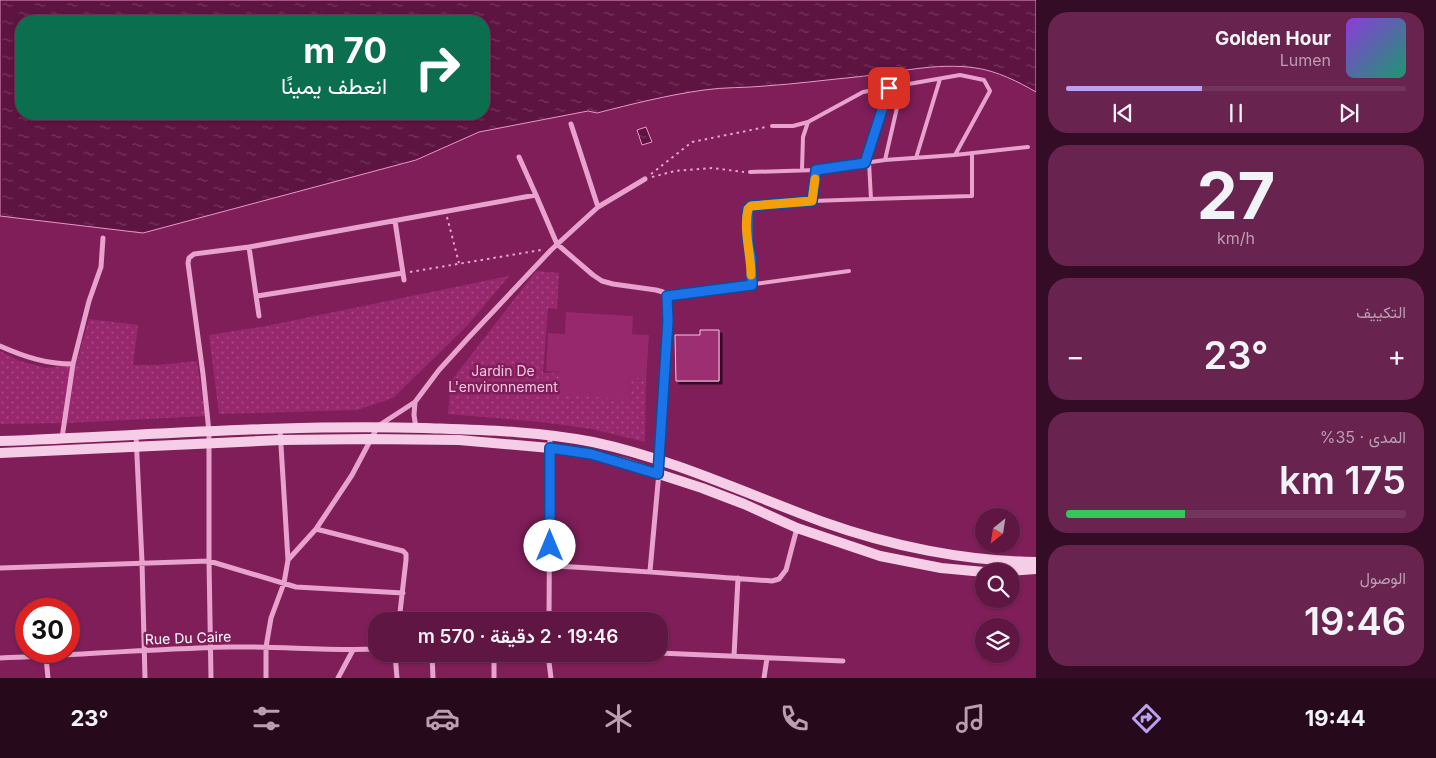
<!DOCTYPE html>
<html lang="ar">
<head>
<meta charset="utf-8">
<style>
  :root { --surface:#5f1643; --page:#68234e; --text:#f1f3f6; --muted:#ba9fb2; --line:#73355c; --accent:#bca0f2 }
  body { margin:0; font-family:Inter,Vazirmatn,sans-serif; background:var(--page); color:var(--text); direction:rtl; height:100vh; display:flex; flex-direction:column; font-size:19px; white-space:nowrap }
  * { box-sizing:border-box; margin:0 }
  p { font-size:16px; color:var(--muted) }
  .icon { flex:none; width:28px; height:28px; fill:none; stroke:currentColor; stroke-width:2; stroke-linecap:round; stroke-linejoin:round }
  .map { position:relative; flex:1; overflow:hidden; direction:ltr }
  .sheet { display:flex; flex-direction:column; gap:12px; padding:12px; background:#340c25; width:400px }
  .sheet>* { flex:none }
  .hud { position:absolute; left:15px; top:15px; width:475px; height:105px; border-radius:20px; box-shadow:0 1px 4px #0004,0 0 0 1px var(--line); direction:rtl; background:#0b6e4f; color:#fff; overflow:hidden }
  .needle { width:32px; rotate:210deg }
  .tools { position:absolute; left:975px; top:508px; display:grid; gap:10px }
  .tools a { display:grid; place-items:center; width:45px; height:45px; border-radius:50%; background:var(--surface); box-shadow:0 1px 4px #0004,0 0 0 1px var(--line); font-size:25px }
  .speed { position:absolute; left:15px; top:598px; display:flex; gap:10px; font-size:25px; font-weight:700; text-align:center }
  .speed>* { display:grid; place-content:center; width:65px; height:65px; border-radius:50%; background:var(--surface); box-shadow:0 1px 4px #0004,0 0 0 1px var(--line); line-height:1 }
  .speed .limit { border:8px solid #d22; background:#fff; color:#111 }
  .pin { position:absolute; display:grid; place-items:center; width:42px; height:42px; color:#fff; margin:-21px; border-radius:10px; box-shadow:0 2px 8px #0006 }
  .me { position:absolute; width:55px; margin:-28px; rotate:0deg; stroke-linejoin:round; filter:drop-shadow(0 0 4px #0008) }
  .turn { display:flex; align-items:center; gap:18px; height:105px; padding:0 20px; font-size:22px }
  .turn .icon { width:65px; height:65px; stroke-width:2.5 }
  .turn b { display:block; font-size:35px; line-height:42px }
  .big { font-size:38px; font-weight:600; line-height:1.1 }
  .sheet .widget { flex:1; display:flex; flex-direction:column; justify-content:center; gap:8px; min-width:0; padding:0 18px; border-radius:20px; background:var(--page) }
  .sheet .dial { align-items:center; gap:0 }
  .dial b { font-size:65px; line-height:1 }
  .song { display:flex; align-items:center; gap:15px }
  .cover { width:60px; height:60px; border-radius:8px; background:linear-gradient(135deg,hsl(270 70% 55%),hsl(160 70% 35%)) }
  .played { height:5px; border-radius:2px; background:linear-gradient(90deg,var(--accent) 40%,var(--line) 40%) }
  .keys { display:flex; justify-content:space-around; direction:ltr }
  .heat { display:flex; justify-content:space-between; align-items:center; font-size:28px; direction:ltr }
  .charge { height:8px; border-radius:4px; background:linear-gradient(90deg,#34c759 35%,var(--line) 0) }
  .trip { position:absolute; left:368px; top:612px; width:300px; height:50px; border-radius:20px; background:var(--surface); box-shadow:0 1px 4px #0004,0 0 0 1px var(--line); font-weight:600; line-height:50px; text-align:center; direction:rtl }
  .tabs { display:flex; height:80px; justify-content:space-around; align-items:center; background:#26091b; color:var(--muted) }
  .tabs .icon { width:35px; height:35px }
  .tabs .selected { color:var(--accent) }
  .tabs b { font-size:22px; color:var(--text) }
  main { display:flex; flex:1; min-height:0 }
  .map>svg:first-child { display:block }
  .grass { fill:url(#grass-dots) }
  .park { fill:#98286d }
  .water { fill:url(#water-ripples); stroke:#ea95cb; fill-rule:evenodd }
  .building { fill:#9d2d72; stroke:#f6c6e4; filter:url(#shadow) }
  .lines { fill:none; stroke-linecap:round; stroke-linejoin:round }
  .path { stroke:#e8a2ce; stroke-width:2; stroke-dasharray:2.5 4; stroke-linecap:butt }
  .lane { stroke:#e8a2ce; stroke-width:4 }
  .street { stroke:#e8a2ce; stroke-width:5 }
  .secondary { stroke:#f6cde6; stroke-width:10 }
  .route-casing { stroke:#114b97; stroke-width:12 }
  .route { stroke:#1a73e8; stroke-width:9 }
  .slow { stroke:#f59e0b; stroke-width:9 }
  .labels { text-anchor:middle; stroke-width:5; stroke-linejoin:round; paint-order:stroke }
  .park-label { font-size:14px; fill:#f6c6e4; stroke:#7f1e59 }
  .street-label { font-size:14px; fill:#fff; stroke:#7f1e59 }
</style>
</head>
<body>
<main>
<section class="sheet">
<div class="widget">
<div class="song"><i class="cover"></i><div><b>Golden Hour</b><p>Lumen</p></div></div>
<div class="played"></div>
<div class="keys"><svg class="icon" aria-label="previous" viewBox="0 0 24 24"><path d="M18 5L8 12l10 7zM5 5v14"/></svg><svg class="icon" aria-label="pause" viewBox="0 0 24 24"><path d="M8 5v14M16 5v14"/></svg><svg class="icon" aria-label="next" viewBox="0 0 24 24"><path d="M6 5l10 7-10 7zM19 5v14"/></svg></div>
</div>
<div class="widget dial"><b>27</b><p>km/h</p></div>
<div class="widget"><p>التكييف</p>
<div class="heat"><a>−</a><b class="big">23°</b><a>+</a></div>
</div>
<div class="widget"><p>المدى · 35%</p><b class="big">175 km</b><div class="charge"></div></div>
<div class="widget"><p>الوصول</p><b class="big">19:46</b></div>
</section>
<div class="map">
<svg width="1036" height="678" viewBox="0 0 1036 678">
  <defs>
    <pattern id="grass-dots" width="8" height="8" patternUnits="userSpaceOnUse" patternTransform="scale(1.25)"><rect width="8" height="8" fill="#98286d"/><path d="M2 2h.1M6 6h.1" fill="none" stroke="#a74883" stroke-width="1.8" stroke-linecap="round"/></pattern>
    <pattern id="water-ripples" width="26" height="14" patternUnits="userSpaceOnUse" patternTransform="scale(1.25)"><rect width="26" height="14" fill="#5e1441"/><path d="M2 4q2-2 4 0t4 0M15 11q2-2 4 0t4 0" fill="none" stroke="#76375e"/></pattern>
    <filter id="shadow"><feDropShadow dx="3" dy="3" stdDeviation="0" flood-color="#0009"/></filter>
  </defs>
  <rect width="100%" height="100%" fill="#7f1e59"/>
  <path class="grass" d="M536,271L559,273L557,309L548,308L543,373L563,372L630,398L631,377L646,378L645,442L592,429L541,422L448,414L451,381Z
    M509,276L467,326L393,398L357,410L219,414L209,335L266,326Z
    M89,319L138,325L133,365H159L197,361L205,416L70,423L0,424V351L20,361L46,368L76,364Z"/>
  <path class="park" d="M566,312L633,316L632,334L649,335L646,378L631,377L630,399L561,395L562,372L546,371L548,333L565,334Z"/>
  <path class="water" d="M0,0H1036V92C1019,82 997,71 976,68C936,62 895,73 856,77C825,80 795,84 765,86C745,88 724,87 704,90C668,95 632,104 597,113L588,111L479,132L416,160L143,233L0,216ZM21,21H484V114H21Z
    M646,127L652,142L642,145L637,130Z"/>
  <path class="building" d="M700,330H719V381H676L675,335H700Z"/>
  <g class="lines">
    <path class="path" d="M651,174L692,142L766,127
      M652,177L675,171L712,168L744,172
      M447,217L459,263
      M410,272L541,250"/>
    <path class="lane" d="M772,126H793L808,122L863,92L960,75L984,80L990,91L955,155
      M916,158L940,79
      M885,160L902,86
      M865,163L889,88
      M802,169L803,137L808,122
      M750,172L816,170L885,160L955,155L1028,147
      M871,199L972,196V153
      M812,201L871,199L869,162
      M752,285L751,258L748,241V209L751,206L812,201L816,170
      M667,296L849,271"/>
    <path class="street" d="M571,124L598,207
      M519,157L536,195
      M395,221L404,280
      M249,247L259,316
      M257,296L403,273
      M0,346C25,357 46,364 73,364
      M415,402L414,415L416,428
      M136,435L142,562L145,678
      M62,438L73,364L89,301L101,267L103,238
      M316,529L403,551L406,554V560L399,621
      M288,560L316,529L352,475L378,426L415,402L439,370L470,336L551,250L598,207L645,179
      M550,566C624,569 698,576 772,581L779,579L786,570L797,528
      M0,568L209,561L296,587L403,593
      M549,621L550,436
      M659,653L843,661
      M395,654L397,678
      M432,654L433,678
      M494,654V678
      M548,654L551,678
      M734,656L738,578
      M46,657L48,678
      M0,658C76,655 152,649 228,647C277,646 327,651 376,649
      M211,678L209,561V432L203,374L188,263L189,258L194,254L249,247L536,195L557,244L593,275L602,281L613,284L656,290L663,292L667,296V321L660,461L650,571
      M266,678V647L271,618L284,583L288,560L280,429
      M338,678L353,650
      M764,678L767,658"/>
    <path class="secondary" d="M0,441C141,436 283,424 424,428C480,430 538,431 593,442C673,459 747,494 823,522C890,546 965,561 1036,562
      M0,453L281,440L370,439L459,440L550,448L591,454L625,463L702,488L744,504L797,528L880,556L941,568L984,572
      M1007,571L1036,569"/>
  </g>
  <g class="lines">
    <defs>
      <path id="route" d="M550,546V448L591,454L658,474L668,321L667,296L752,285L751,258L748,241V209L751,206L812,201L816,170L865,163L889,88"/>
    </defs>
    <use href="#route" class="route-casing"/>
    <use href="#route" class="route"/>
    <path class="slow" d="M751,275C751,254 743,230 748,209L751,206L812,201L815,179"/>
  </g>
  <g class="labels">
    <g class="park-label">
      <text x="503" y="376">Jardin De<tspan x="503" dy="16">L'environnement</tspan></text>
    </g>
    <g class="street-label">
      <text transform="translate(188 638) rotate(-2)" y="5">Rue Du Caire</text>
    </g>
  </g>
</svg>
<div class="tools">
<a><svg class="needle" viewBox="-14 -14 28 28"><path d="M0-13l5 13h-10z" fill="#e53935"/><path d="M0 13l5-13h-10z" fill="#ba9fb2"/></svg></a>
<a><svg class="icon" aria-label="search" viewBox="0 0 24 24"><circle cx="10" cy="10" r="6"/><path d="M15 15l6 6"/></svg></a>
<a><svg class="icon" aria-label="layers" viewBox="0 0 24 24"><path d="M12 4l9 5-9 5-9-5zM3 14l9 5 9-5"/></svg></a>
</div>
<div class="speed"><div class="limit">30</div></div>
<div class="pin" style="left:889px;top:88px;background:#d93025"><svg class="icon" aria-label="arrive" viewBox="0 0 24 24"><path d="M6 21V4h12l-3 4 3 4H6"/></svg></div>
<svg class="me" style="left:550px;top:546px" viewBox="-20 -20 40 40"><circle r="19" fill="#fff"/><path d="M0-13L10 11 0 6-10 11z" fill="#1a73e8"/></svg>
<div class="trip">19:46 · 2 دقيقة · 570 m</div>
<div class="hud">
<div class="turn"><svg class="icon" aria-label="right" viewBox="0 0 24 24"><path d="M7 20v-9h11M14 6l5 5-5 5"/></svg><div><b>70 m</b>انعطف يمينًا</div></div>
</div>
</div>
</main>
<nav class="tabs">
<b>19:44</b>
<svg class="icon selected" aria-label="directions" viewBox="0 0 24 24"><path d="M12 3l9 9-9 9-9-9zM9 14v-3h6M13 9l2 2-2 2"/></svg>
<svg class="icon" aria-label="music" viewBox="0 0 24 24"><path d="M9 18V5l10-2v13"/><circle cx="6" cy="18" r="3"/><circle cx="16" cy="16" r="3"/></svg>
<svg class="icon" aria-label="phone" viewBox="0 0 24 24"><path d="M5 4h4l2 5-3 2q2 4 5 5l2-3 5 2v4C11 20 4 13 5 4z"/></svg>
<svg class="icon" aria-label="climate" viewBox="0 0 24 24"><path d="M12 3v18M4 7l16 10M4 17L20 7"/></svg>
<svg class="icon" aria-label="car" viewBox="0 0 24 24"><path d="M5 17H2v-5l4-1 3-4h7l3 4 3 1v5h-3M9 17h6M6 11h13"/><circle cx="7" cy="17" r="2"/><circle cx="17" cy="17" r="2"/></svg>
<svg class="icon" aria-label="filters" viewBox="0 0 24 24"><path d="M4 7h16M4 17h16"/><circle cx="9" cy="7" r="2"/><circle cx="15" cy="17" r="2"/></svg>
<b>23°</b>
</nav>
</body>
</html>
